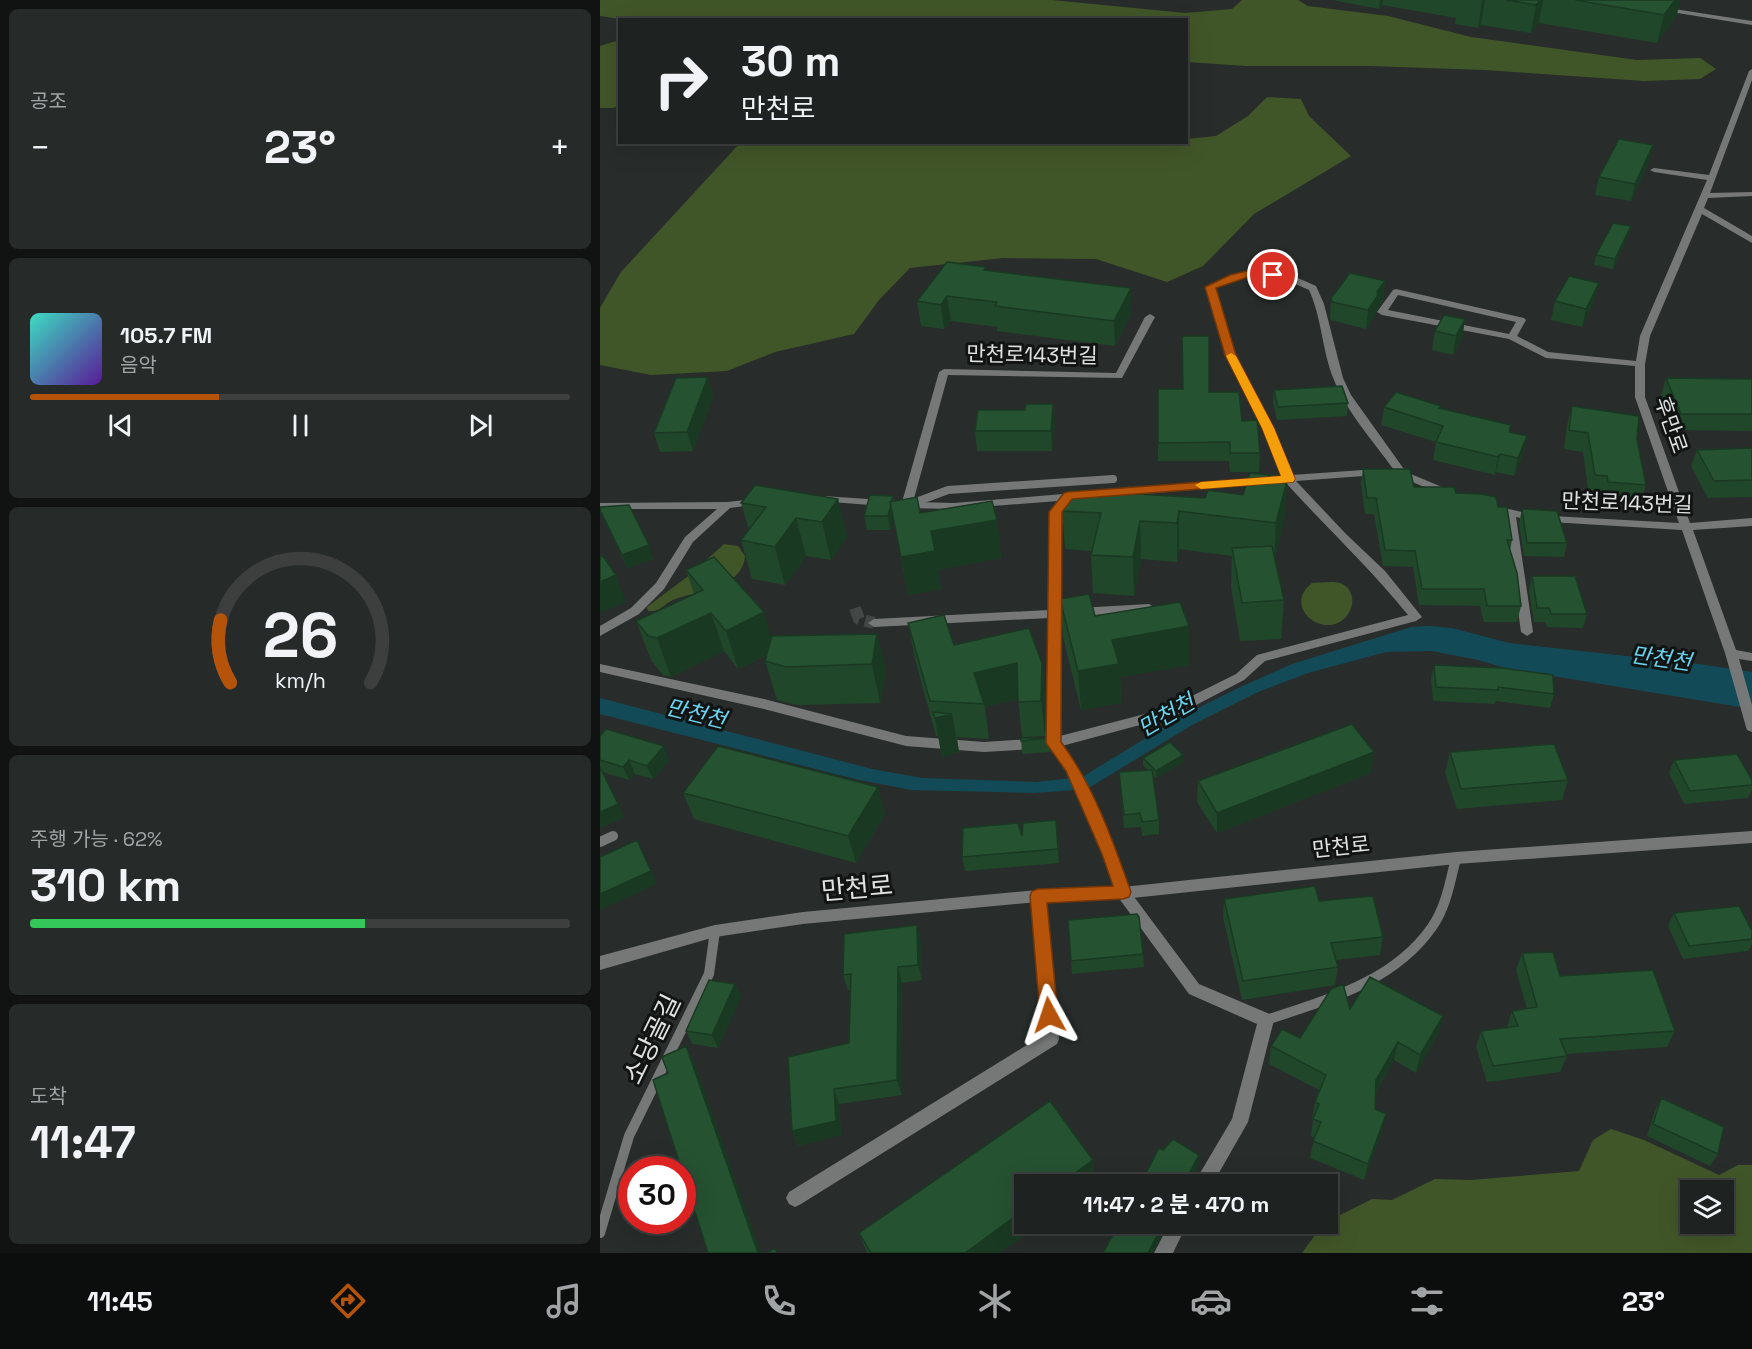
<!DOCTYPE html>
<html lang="ko">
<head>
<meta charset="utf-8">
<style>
  :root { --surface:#1e2220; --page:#262a29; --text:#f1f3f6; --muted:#a1a4a5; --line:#3c3f3e; --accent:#b45309 }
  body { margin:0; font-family:"Space Grotesk","Noto Sans KR",sans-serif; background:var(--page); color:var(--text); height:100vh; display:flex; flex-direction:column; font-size:22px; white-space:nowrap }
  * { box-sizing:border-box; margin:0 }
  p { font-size:20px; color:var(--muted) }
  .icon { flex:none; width:33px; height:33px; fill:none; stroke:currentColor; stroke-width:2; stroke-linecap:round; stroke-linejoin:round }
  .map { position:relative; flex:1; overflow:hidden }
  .side { display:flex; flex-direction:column; gap:9px; padding:9px; background:#101312; width:600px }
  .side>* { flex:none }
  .guide { position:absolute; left:18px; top:18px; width:570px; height:126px; border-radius:0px; box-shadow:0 6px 24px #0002,0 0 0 2px var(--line); background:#1e2220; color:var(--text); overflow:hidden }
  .controls { position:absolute; left:1080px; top:1180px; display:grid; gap:12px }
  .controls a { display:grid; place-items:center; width:54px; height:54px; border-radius:0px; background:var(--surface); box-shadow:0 6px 24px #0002,0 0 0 2px var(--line); font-size:30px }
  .speed { position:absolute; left:18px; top:1156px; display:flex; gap:12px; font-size:30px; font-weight:700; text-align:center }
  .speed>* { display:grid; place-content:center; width:78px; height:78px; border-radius:50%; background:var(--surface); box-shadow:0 6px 24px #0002,0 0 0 2px var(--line); line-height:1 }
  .speed .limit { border:9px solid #d22; background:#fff; color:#111 }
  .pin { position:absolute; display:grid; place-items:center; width:51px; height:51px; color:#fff; margin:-26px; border:3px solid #fff; border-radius:50%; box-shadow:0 2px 6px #0007 }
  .me { position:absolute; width:66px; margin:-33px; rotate:355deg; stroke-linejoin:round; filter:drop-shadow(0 0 4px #0008) }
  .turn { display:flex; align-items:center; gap:21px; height:126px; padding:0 24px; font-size:27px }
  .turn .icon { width:78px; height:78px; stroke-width:2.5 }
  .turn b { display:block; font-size:42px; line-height:51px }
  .big { font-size:45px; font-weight:700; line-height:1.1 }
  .side .card { flex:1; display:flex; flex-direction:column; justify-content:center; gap:9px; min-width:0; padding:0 21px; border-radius:9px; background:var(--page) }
  .side .dial { align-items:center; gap:0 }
  .dial svg { height:156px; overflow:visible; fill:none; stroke:var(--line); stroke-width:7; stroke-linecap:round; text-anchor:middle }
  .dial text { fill:var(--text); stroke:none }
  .song { display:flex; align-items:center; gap:18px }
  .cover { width:72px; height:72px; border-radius:9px; background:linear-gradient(135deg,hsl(170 70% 55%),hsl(270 70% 35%)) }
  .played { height:6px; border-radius:3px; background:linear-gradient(90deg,var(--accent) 35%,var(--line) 35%) }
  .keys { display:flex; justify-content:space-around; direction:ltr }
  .heat { display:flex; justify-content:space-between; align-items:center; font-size:33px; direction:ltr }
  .charge { height:9px; border-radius:4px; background:linear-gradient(90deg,#34c759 62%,var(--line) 0) }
  .trip { position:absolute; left:414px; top:1174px; width:324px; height:60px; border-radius:0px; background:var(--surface); box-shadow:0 6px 24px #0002,0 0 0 2px var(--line); font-weight:700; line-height:60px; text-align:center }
  .dock { display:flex; height:96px; justify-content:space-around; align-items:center; background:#0c0e0d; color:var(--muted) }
  .dock .icon { width:42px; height:42px }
  .dock .current { color:var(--accent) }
  .dock b { font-size:27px; color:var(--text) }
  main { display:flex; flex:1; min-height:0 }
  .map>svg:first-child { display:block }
  .green { fill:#415628; fill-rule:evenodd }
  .water { fill:#124b57 }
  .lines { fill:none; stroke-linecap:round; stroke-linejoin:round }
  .minor-tunnel { stroke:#434846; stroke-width:12; stroke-dasharray:12 6; stroke-linecap:butt }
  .service-far1 { stroke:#767878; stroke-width:8 }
  .service { stroke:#767878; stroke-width:10 }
  .minor { fill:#767878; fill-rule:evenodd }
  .tertiary { fill:#767878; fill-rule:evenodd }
  .wall { fill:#20472a }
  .shaded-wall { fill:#1a3922 }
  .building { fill:#255231; stroke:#1a3922; stroke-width:1.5 }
  .route { fill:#b45309; stroke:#753606; stroke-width:1.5 }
  .slow { fill:#f59e0b }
  .labels { text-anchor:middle; stroke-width:6; stroke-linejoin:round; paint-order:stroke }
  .street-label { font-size:21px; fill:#dee1e0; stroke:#121414 }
  .water-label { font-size:22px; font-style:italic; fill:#68d4ed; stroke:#121414 }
  .near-street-label { font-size:26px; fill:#dee1e0; stroke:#121414 }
</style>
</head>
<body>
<main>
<section class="side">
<div class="card"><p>공조</p>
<div class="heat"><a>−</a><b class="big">23°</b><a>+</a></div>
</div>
<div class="card">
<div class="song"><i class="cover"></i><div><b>105.7 FM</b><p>음악</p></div></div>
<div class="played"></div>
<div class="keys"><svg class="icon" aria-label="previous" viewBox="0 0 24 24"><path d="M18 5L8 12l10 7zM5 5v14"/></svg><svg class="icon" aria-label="pause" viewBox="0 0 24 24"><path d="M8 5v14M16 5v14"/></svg><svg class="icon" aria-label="next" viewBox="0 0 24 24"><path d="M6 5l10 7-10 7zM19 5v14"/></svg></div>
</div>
<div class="card dial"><svg viewBox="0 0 100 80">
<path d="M14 69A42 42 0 1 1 86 69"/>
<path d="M14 69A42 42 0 0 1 9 37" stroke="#b45309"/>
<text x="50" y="56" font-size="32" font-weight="700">26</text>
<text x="50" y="72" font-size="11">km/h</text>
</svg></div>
<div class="card"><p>주행 가능 · 62%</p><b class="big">310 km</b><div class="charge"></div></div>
<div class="card"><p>도착</p><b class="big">11:47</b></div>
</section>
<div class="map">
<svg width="1152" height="1253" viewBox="0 0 1152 1253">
  <rect width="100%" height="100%" fill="#282d2b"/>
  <path class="green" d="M0,0H452L585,13L632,9L642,0H698L708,6L788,16L871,37L1037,60L1100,58L1116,69L1100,79L1044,81L885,70L770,66H646L587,62L586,20H27L0,16Z
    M19,40V106L13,108H0V46Z
    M667,97L701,99L709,116L751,156L654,214L603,266L567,282L496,259L403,258L310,268L279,300L254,334L175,352L127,371L51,375L0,365V308L21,272L140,143L586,142L587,139L616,136L648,116Z
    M124,544L138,546L145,556C143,588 96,591 73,600C64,604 59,613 48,611L47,607L91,574Z
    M712,583C720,583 732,581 740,583C756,589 755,608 745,618C722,640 682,606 712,583Z
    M1011,1129L1044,1140L1119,1175L1138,1165H1152V1253H702L723,1224H728V1221L772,1199L792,1200L835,1179L870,1180L979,1171L993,1140ZM1090,1191H1124V1224H1090Z"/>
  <path class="water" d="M829,626L852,628L909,643L1099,664L1152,672V709L905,668L878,660L832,651L786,652L708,673L658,692L592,725L487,789L435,793L311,790L255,779L0,714V698L272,769L322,778L436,782L482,777L582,716L638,688L692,664L811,627Z"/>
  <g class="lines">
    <path class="minor-tunnel" d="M255,608L259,619L274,623"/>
    <path class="service-far1" d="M308,505L348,490L513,479"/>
    <path class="service" d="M0,842L13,836
      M666,1020C726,1000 794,982 832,927C846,907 850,882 856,858
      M0,1233L29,1136L109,974L115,931"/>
    <path class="minor" d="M1061,7L1152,21V25L1059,10L1058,9Z
      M1152,69V80L1110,193L1152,192V196L1108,198L1104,208L1152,236V243L1102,214L1050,336L1045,364V397L1090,523L1152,518V526L1093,530L1136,650L1152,653V661L1139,659L1152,705V732L1147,730L1146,727L1125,653L1082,530L934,521L916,517L933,632L927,636L921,632L905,515L888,510L887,508L888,506L892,505L934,515L1079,523L1035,397V366L946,358L909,339L782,315L777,312L793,290L796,289L924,318L926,320L917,336L948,352L1036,361L1040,336L1107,180L1054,172L1050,170L1054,168L1109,175L1149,71ZM798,295L916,322L909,334L788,310Z
      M651,270L691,275L716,286L724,304L743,378L751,395L806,472L854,492L855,494L854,496H846L793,474L792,472L794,470C774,442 746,411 734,380C722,351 722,318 709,290C672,273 652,272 615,288L635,355L673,428L692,475L777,469L782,472L777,475L696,481L746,534L785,571L822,617L816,621L665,661L644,680L577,715L462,746L479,769L516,854L529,890L599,984L672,1015L674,1020L648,1122L612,1185H593L632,1119L657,1024L589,994L518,897L502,854L466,771L450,748L384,752L306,746L164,709L0,672V664L164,699L306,736L384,742L447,738L449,618L274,627L268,623L274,619L449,610L451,512L458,501L354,509L304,508L299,505L302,502L339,372L344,369L516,373L545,317L550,314L555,317L522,378L348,375L313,502L354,503L463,494L468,492L472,493L663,478L668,481L663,484L470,500L461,512V609L467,613L461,617L460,736L568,708L636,674L657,655L808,615C770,568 726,527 685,482L679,481L678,479L682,476L663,428L625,355L606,287L630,275Z
      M223,496L283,500L288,503L283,506L219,501L218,499Z
      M155,499L160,502L159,504L130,508L93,542L64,589L39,614L0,636V626L31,608L56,583L85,537L117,509H0V503L127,502Z
      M549,604L555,608L553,611L478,616L472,612L478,608Z
      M438,890L443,892L445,896L459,1039L457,1044L201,1204L195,1207L189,1204L186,1198L189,1192L443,1035L431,896L433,892Z
      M569,1224H587L573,1253H554Z"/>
    <path class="tertiary" d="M1152,831V843L856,864L523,899L438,902L203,924L115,937L0,970V956L115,925L203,912L438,890L523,887L856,852Z"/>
  </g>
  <path class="wall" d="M733,0H1075L1077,15L1057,43L939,23L931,33L881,25L878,28L855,24L856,18L782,5L779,9Z
    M1053,145L1049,162L1031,201L995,195L999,177Z
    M1031,226L1028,236L1013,269L994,265L996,255Z
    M387,271L532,312L515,346L397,331V327L351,321L344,329L321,326L317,301Z
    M785,281L783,300L777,309L776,314L766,329L731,320L730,317L731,298Z
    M999,283L994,302L982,327L951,320L955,301Z
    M865,319L862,338L853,355L832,350L835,331Z
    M108,377L113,397L93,451L60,452L54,433Z
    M1066,378L1152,379V431L1076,430L1061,395Z
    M558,389L609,392L642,421L660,453L659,472H630L629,461H558Z
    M674,390L748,403L747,416L677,420L673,403Z
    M841,406V409L910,432L927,436L923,454L914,476L896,472L895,475L833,460L836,442L781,425L784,407Z
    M972,406L1037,439L1046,485L1040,505L1003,502L1002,496L989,495L983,452L964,449L967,425Z
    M425,410L455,423L452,451H377L375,431Z
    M1152,448V497L1108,498L1091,466L1097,450Z
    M763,469L814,487L856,493L898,507L912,540L910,550L921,606L917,622H884L880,606L819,605L813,567L783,566L774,514H765L761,484Z
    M468,490L685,515L675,557L684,600L681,639L640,641L631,587L632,556L579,549L577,562L541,559L534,596L493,593L491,555L492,551L465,549L462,511Z
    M293,496L294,501L320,513L397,520L401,558L338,570L341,589L308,595L293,518L290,530H267L264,516Z
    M238,499L247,537L231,560L206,556L185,585L152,579L141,540L149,530L141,503Z
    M922,509L967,543L964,557L924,556L919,523Z
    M0,510L54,559L27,568Z
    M86,570L171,638L277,634L286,672L280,703L197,705L177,700L165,661L167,655L138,669L124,651L71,677L63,675L51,660L36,621L94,594Z
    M932,576L987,614L983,628L947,627L945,622H934L929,590Z
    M460,599L495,616L589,665L520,677L521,703L481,710L463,637Z
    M308,623L354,645L442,663L445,699V736L422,737L418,699L385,707L389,739L357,737L359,752L342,757L338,736H336L315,659Z
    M834,665L954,694L950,708L896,701L895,704L833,701L831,679Z
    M0,736L69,760L53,779L35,774L29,780L2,772L24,817L0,828Z
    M421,738H449L450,752L422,754Z
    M850,752L968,780L962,800L857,809L845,773Z
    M543,758L583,762L556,778L553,775L559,820V834L542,836L541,827L524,828L519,772L548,770L543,765Z
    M1074,760L1152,780V790L1148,798L1084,804L1069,773Z
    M771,773L617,833L597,802L598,781Z
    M278,787L285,814L256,863L94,819L83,793Z
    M458,833L459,863L365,871L362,857L422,836Z
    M624,899L719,901L783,937L780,955L736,960L738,967L735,985L642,1000L623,917Z
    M1074,913L1152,931V944L1148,951L1083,959L1068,926Z
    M321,940L322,980L302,983V1095L239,1104L241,1135L198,1146L192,1131L249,1043L250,990H248L243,975Z
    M922,953L960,976L1075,1031L1067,1047L966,1054L967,1056L960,1072L887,1082L876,1047L881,1031L907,1027L912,1011L927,1009L916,970Z
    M543,954L544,967L472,974L471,961Z
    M141,996L118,1048L92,1044L86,1031Z
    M750,1009L843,1016L838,1034L816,1073L794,1060L776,1091L775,1109L782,1131L764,1180L710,1158L714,1138L711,1136L713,1120L712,1119L715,1102L719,1090L669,1064L671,1046L700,1038Z
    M1061,1098L1118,1154L1110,1166L1047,1136L1055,1111Z
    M493,1160L495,1183L492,1185H424L400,1253H267L259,1233Z"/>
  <path class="shaded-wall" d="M780,0H783L782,5L779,9Z
    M882,0H885L881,25L878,28Z
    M940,0H943L939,23L931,33L936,5Z
    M1075,0H1080L1077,15L1057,43L1064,15Z
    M1053,145L1049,162L1031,201L1035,184Z
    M1031,226L1028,236L1013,269L1015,259Z
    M785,281L783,300L777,309L776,314L766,329L768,310L777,292Z
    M999,283L994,302L982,327L986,309Z
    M531,288L532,312L515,346L514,321Z
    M347,296L351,321L344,329L341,305Z
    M865,319L862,338L853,355L856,336Z
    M108,377L113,397L93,451L87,432Z
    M453,404L455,423L452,451L451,431Z
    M927,436L923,454L914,476L918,458Z
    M900,454L896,472L895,475L898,457Z
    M688,477L685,515L674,561L676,523Z
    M238,499L247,537L231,560L222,522Z
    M291,505L293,518L290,530L288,516Z
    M579,511V549L577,562V523Z
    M196,518L206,556L185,585L175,547Z
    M397,520L401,558L338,570L341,589L308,595L301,557L331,531Z
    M540,521L541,559L534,596L533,557Z
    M49,545L54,559L27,568L22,555Z
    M16,575L26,602L0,613V582Z
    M164,612L175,651L138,669L126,631Z
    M111,613L124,651L71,677L57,638Z
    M589,626V665L520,677L521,703L481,710L478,671L512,640Z
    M277,634L286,672L280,703L272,664Z
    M417,663L421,698L385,707L374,673Z
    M442,663L445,699V736L441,701Z
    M352,714L359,752L342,757L335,718Z
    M64,746L69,760L53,779L47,766Z
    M774,752L771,773L617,833V813Z
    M583,755V762L556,778V771Z
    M29,760L35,774L29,780L23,767Z
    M278,787L285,814L256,863L248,836Z
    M18,804L24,817L0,828V812Z
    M456,820L458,833L459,863L458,849Z
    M37,840L57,884L0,910V894Z
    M317,925L321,940L322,980L318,965Z
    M298,967L302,983V1095L297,1080Z
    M135,984L141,996L118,1048L112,1035Z
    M843,1016L838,1034L816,1073L820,1055Z
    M798,1042L794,1060L772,1097L776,1080Z
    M86,1046L95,1064L161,1253H158Z
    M234,1089L239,1104L241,1135L198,1146L192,1131Z
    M786,1114L782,1131L764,1180L768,1164Z
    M599,1155L598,1166L588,1185H583Z
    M493,1160L495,1183L492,1185H458Z
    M424,1210V1224H440L400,1253H365Z
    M563,1224H568L553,1253H548Z"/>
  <path class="building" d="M906,0H940L936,5Z
    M975,0H1075L1064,15Z
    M1019,139L1053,145L1035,184L999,177Z
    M1013,223L1031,226L1015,259L996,255Z
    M347,262L386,267L384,270L531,288L514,321L395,306L397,302L347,296L341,305L317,301Z
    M750,273L785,281L777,292L778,295L768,310L732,302L731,298Z
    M969,276L999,283L986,309L955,301Z
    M844,315L865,319L856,336L835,331Z
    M582,336H609V392H639L642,421L657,420L660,453H630V442L558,443V389H583Z
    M108,377L87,432L54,433L76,378Z
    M1066,378L1152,379V414H1081Z
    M742,386L748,403L678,407L674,390Z
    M796,392L841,406L839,408L911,425L909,432L927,436L918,458L900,454L898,457L836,442L843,426L784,407Z
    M426,404H453L451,431H375L378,410H425Z
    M972,406L1039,416L1037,439L1046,485L1008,482L1007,476L995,475L988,433L969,430Z
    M1152,448V480L1114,481L1097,450Z
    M763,469H810L814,487H854L856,493L881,494L896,497L898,507H907L912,540H907L917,573L921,606H887L884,589H822L815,551L785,550L776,498H767Z
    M650,473L688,477L676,523L579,511L577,523L540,521L533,557L491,555L501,513L462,511L468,490L605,498L608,490L643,495Z
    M155,485L238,499L222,522L196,518L175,547L141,540L166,507L141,503Z
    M270,495L293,496L291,502H290L291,505L288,516H264Z
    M317,497L320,513L392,501L397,520L331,531L335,551L301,557L290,502Z
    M29,505L49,545L22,555L0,510V507Z
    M922,509L957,511L967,543H927Z
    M672,546L684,600L642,603L632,548Z
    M3,556L16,575L0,582V557Z
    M114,557L164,612L126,631L111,613L57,638L48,636L36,621L103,590L86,570Z
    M932,576H975L987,614H951L949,608H937Z
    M489,594L495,616L580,602L589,626L512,640L519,664L478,671L460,599Z
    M344,615L354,645L429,628L442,663L441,701L418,702L417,663L374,673L384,704L330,701L308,623Z
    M277,634L272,664L186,667L165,661L172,636Z
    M834,665L901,668L953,675L954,694L898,687V690L836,687Z
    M333,712L352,714L335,718Z
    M752,724L774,752L617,813L598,781Z
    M6,729L64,746L47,766L29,760L23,767L0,760V736Z
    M421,738H449L421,741Z
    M570,742L583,755L556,771L543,758Z
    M954,744L968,780L861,789L850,752Z
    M118,746L278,787L248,836L83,793Z
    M1137,754L1152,780V785L1090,791L1074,760Z
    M0,767L18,804L0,812Z
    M552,770L559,820L542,822L540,813L524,815L519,772Z
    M456,820L458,849L362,857L363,828L418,823L422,836L423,823Z
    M37,840L51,871L0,894V857Z
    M715,886L719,901L773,896L783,937L731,943L738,967L643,981L624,899Z
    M1139,906L1152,931V939L1089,946L1074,913Z
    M537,914L539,917L543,954L471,961L468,920Z
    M317,925L318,965L298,967L297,1080L234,1089L236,1121L192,1131L188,1057L249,1043L251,974L243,975L244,934Z
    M953,952L960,976L1053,970L1075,1031L960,1039L967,1056L893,1066L881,1031L918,1026L912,1011L937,1007L922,953Z
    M770,977L843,1016L820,1055L798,1042L776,1080L775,1109L786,1114L768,1164L713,1141L721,1122L713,1119L719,1104L715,1102L726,1075L671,1046L682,1029L700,1038L731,989L743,984L750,1009Z
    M109,980L135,984L112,1035L86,1031Z
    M86,1046L158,1253H108L53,1080L68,1073L62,1057Z
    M1061,1098L1124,1127L1118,1154L1053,1124Z
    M450,1101L493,1160L458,1185H424V1210L365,1253H271L259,1233Z
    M573,1139L599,1155L583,1185H540L559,1148L563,1150Z
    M519,1224H563L548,1253H503Z
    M175,1248L177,1253H167Z"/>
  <path class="route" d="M651,270L673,272L678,275L673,278L651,276L616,288L636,355L674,428L695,479L693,482L472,499L462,512L461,742C494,786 513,841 531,892L529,897L523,899L447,903L458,1015L455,1021L449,1023L443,1021L440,1015L430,896L432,891L438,889L513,886L502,854L466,771L446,743L449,512L464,493L468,492L681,476L662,428L625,355L605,287L630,275Z"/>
  <path class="slow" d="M631,353L636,356L674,428L695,479L693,482L601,489L595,485L601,482L681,476L662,428L626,356Z"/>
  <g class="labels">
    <g class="street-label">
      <text transform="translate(432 355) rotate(1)" y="7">만천로143번길</text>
      <text transform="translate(1071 425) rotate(71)" y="7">후만로</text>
      <text transform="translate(1027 503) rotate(2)" y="7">만천로143번길</text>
      <text transform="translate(741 847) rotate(-6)" y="7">만천로</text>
    </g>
    <g class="water-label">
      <text transform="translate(1061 658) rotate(8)" y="8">만천천</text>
      <text transform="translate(96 713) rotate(14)" y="8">만천천</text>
      <text transform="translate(566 715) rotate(-30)" y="8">만천천</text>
    </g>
    <g class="near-street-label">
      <text transform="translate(257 888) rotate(-5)" y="9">만천로</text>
      <text transform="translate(52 1039) rotate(-64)" y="9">소당골길</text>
    </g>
  </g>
</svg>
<div class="controls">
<a><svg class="icon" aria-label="layers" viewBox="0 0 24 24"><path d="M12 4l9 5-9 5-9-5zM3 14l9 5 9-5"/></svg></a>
</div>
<div class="speed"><div class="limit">30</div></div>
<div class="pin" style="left:673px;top:275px;background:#d93025"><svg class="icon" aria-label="arrive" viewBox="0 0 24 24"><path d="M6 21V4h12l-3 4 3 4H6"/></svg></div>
<svg class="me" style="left:449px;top:1015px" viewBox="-20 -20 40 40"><path d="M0-17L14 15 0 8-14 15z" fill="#b45309" stroke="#fff" stroke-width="4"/></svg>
<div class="trip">11:47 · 2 분 · 470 m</div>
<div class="guide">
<div class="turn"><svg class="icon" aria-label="right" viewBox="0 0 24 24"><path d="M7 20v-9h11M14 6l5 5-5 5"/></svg><div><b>30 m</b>만천로</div></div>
</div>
</div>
</main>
<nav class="dock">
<b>11:45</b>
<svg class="icon current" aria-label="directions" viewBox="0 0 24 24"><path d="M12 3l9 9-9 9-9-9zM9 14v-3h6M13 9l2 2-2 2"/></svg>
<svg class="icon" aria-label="music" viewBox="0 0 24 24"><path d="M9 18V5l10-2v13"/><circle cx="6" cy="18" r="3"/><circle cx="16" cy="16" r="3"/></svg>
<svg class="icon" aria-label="phone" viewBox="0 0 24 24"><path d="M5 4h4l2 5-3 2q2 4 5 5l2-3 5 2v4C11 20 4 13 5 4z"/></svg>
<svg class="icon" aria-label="climate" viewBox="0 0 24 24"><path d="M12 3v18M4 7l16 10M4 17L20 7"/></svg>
<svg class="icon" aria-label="car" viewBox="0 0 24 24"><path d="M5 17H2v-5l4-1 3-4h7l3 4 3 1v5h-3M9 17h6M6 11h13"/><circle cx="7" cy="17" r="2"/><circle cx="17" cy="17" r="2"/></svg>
<svg class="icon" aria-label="filters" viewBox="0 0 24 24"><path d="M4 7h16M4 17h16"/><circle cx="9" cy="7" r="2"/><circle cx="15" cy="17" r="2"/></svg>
<b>23°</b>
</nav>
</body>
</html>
